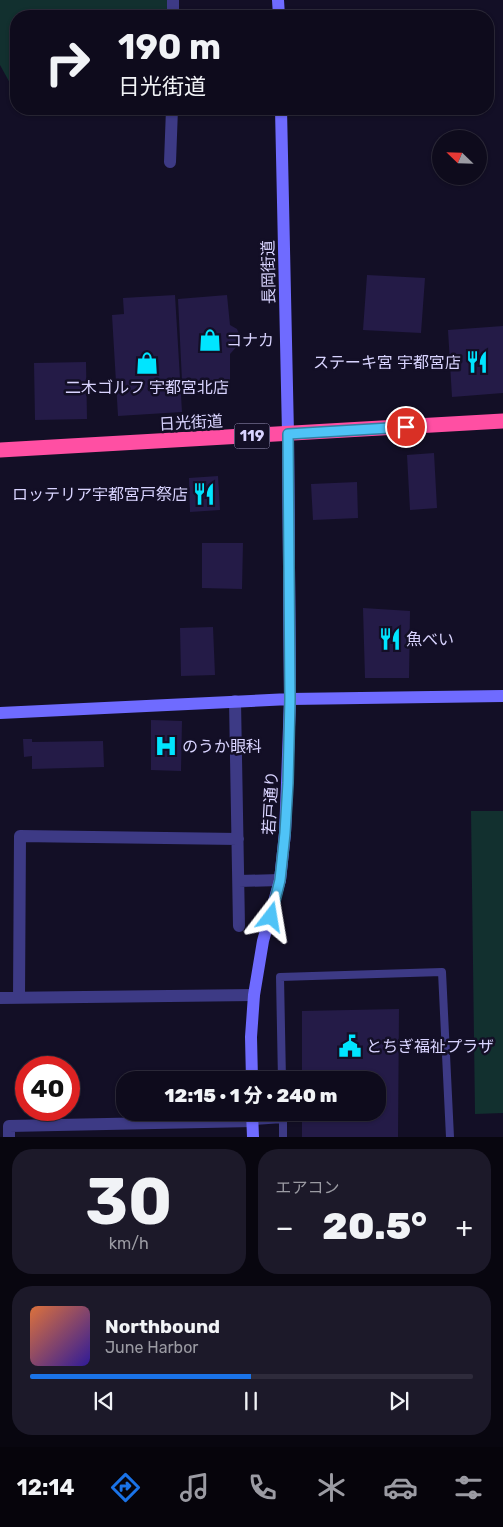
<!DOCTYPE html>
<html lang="ja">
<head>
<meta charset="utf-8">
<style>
  :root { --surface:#0e0b1c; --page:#1c1929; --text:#f1f3f6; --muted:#9b9ba3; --line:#2e2b3b; --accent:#1a73e8 }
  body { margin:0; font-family:Rubik,"Noto Sans JP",sans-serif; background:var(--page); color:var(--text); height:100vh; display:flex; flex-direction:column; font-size:19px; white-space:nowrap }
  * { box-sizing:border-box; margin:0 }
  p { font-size:16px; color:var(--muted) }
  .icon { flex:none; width:28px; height:28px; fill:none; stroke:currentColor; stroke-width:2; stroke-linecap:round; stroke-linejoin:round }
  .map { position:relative; height:1137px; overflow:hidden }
  .sheet { display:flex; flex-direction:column; gap:12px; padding:12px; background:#08060f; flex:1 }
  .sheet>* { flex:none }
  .hud { position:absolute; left:10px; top:10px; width:484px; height:105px; border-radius:20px; box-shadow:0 1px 4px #0004,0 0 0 1px var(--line); background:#0e0b1c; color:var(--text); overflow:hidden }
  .needle { width:32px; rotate:293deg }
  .tools { position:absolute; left:432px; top:130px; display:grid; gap:10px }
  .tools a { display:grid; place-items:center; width:55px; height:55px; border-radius:50%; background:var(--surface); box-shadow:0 1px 4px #0004,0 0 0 1px var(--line); font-size:25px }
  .speed { position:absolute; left:15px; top:1056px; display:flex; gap:10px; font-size:25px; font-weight:700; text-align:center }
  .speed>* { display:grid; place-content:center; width:65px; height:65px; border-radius:50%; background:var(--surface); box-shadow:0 1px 4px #0004,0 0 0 1px var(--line); line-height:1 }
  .speed .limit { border:8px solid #d22; background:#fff; color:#111 }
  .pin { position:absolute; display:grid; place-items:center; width:42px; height:42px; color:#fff; margin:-21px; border:2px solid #fff; border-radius:50%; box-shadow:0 1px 5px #0007 }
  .me { position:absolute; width:55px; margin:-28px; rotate:14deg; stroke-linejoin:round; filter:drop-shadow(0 0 4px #0008) }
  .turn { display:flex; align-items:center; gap:18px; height:105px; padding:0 25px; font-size:22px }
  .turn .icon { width:65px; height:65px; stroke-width:2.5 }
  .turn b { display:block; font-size:35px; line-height:42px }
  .big { font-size:38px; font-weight:800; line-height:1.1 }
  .sheet .tile { flex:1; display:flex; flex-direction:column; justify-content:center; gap:8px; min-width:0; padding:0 18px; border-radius:20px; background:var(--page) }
  .sheet .dial { align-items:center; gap:0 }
  .dial b { font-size:65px; line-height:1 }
  .song { display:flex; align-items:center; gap:15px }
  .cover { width:60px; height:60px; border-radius:8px; background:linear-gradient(135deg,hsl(20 70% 55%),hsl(250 70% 35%)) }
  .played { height:5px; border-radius:2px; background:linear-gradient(90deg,var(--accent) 50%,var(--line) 50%) }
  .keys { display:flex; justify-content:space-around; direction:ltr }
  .heat { display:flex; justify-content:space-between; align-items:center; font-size:28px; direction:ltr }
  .sheet .tiles { flex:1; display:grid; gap:12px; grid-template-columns:1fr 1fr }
  .tile:last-child { grid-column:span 2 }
  .trip { position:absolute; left:116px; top:1071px; width:270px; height:50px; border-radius:20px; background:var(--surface); box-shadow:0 1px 4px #0004,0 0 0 1px var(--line); font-weight:800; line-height:50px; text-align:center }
  .dock { display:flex; height:80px; justify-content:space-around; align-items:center; background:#06040b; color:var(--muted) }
  .dock .icon { width:35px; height:35px }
  .dock .selected { color:var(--accent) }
  .dock b { font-size:22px; color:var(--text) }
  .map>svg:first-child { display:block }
  .green { fill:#12302f }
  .building { fill:#241b47 }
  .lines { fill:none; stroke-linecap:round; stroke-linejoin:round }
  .lane { stroke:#3d3a85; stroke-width:8 }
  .street { stroke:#3d3a85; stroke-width:12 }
  .secondary { stroke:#6f6bff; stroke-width:12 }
  .highway { stroke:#ff4fa3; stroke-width:15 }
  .route-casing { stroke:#337fa1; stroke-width:12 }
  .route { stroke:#4fc3f7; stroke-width:9 }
  .labels { text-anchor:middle; stroke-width:5; stroke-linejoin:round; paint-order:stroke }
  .shield { fill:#130f26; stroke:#9e99be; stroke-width:1 }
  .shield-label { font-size:15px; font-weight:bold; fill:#d9d4ff }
  .street-label { font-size:16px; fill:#d9d4ff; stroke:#130f26 }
  .poi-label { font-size:16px; fill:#d9d4ff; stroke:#130f26; text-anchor:start }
</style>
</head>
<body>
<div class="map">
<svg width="503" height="1137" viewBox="0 0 503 1137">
  <rect width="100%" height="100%" fill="#130f26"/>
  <path class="green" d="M0,0H175L174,16H16V94L0,65Z
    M471,811H503V1113L475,1114Z"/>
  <path class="building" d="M367,275L425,278L421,333L363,330Z
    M175,295L182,412L118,416L112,315L124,314L123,298Z
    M227,295L230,325L237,329L240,336L239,344L230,354V380L182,381L178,299Z
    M503,326V393L452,397L448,330Z
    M86,362L87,419L35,420L34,363Z
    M434,453L437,508L410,510L407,455Z
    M218,476L220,510L190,512L189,478Z
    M357,482L358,518L313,520L311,484Z
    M202,543H243L242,589L202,588Z
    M363,608L410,611L409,678H365Z
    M213,627L215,675L181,676L180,628Z
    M151,720L182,721L181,771L151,770Z
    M23,739H32V742L103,741L104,767L32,769V756L24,757Z
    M399,1009L398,1137H302V1112H378V1080H302V1011Z"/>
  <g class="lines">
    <path class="lane" d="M282,1080L280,977L442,972L450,1137
      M283,1112V1137
      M253,1121L283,1119"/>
    <path class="street" d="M173,16V0
      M170,162L172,109
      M235,701L239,926
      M239,881L280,880
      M19,997L20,836L238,839
      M0,998L254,995
      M9,1137V1126L253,1121"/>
    <path class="secondary" d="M278,0L279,16
      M0,713L290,699L503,696
      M252,1080L251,1037L254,995L263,941L280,880L285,833L287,783L290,699L288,434L281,109
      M252,1112L253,1137"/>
    <path class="highway" d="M0,450L503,421"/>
  </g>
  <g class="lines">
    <defs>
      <path id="route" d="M271,917L280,880L285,833L288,783L290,699L288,434L406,427"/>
    </defs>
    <use href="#route" class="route-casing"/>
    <use href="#route" class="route"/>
  </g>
  <defs>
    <symbol id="shop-bare" viewBox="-9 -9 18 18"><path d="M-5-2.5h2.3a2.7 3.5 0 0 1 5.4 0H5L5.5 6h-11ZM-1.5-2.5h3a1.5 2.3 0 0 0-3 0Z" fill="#00e5ff" stroke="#130f26" stroke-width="2.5" paint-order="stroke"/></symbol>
    <symbol id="restaurant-bare" viewBox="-9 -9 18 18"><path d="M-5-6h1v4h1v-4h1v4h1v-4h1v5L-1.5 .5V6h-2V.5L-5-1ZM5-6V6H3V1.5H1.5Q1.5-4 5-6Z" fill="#00e5ff" stroke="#130f26" stroke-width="2.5" paint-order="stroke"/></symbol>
    <symbol id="hospital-bare" viewBox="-9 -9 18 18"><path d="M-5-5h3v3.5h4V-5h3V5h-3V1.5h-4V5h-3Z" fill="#00e5ff" stroke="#130f26" stroke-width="2.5" paint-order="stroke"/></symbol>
    <symbol id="civic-bare" viewBox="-9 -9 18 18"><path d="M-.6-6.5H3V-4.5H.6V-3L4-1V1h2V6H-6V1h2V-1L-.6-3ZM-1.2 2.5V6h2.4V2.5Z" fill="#00e5ff" stroke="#130f26" stroke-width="2.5" paint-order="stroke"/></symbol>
  </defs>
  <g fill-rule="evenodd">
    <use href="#shop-bare" x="194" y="324" width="32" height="32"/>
    <use href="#restaurant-bare" x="461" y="346" width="32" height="32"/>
    <use href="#shop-bare" x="131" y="347" width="32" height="32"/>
    <use href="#restaurant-bare" x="188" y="478" width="32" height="32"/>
    <use href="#restaurant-bare" x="374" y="623" width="32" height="32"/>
    <use href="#hospital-bare" x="150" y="730" width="32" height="32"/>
    <use href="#civic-bare" x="334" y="1030" width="32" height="32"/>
  </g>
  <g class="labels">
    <rect class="shield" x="234.5" y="423.5" width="35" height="25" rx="4"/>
    <g class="shield-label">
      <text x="252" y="441">119</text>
    </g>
    <g class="street-label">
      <text transform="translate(268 272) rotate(-91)" y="6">長岡街道</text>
      <text transform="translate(191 422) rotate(-3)" y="6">日光街道</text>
      <text transform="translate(270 803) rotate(-87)" y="6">若戸通り</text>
    </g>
    <g class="poi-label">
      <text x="226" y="346">コナカ</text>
      <text x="461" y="368" text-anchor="end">ステーキ宮 宇都宮店</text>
      <text x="147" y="393" text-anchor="middle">二木ゴルフ 宇都宮北店</text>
      <text x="188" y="500" text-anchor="end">ロッテリア宇都宮戸祭店</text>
      <text x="406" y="645">魚べい</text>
      <text x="182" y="752">のうか眼科</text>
      <text x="366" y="1052">とちぎ福祉プラザ</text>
    </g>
  </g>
</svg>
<div class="tools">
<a><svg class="needle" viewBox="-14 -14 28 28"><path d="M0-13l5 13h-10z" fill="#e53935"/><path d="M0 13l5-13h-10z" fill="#9b9ba3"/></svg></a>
</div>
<div class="speed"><div class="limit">40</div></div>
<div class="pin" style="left:406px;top:427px;background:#d93025"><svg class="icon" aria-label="arrive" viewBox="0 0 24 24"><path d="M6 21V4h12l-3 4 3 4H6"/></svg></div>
<svg class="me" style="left:271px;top:917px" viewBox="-20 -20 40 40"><path d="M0-17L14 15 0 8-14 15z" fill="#4fc3f7" stroke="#fff" stroke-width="4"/></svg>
<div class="trip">12:15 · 1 分 · 240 m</div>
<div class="hud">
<div class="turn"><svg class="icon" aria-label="right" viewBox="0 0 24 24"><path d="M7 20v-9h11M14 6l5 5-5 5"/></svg><div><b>190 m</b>日光街道</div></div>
</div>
</div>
<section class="sheet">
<div class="tiles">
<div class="tile dial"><b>30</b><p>km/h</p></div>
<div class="tile"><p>エアコン</p>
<div class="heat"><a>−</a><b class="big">20.5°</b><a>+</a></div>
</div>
<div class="tile">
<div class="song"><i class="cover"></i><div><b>Northbound</b><p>June Harbor</p></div></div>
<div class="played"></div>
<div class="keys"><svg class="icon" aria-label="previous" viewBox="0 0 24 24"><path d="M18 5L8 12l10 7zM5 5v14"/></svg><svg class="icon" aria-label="pause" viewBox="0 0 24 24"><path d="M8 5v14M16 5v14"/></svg><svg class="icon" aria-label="next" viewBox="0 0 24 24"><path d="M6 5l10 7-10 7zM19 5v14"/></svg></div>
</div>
</div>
</section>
<nav class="dock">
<b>12:14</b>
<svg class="icon selected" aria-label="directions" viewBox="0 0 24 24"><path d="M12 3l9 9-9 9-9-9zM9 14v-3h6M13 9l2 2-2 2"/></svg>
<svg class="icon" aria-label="music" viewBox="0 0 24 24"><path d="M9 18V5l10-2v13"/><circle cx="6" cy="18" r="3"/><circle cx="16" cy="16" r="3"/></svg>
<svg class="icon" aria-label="phone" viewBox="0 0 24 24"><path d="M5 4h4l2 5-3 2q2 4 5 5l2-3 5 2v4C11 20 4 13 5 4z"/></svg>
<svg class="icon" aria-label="climate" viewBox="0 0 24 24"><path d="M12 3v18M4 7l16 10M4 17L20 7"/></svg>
<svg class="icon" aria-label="car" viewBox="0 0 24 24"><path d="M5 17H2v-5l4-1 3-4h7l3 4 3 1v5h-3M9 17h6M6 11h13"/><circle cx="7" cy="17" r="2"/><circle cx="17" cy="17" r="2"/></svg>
<svg class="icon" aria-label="filters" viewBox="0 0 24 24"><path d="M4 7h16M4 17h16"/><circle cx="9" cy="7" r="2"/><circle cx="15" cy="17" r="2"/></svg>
</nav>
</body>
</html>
